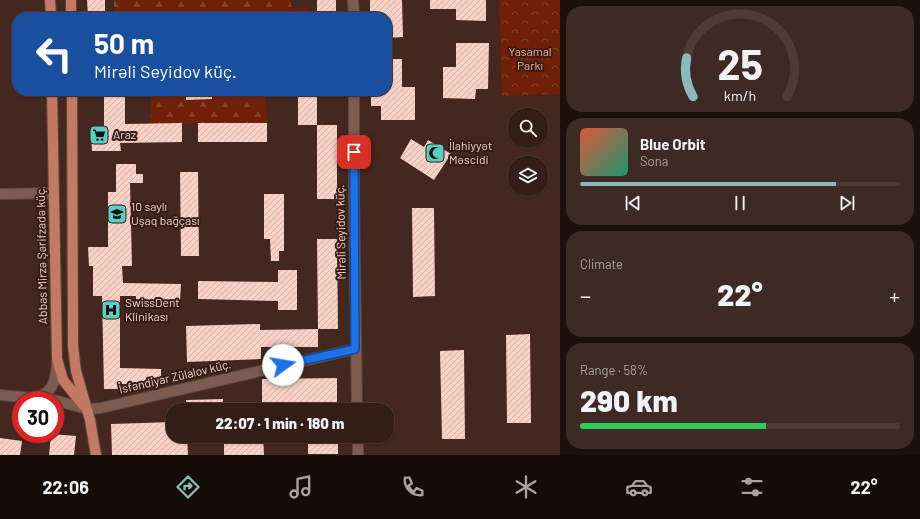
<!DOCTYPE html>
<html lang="en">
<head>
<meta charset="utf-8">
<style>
  :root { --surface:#331d17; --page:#3e2a24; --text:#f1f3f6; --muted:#a9a2a1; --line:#4e3b36; --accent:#8bbbb9 }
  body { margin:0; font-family:Barlow,sans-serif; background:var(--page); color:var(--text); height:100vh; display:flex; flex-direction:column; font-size:15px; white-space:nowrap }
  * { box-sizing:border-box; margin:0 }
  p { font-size:13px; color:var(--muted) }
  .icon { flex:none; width:22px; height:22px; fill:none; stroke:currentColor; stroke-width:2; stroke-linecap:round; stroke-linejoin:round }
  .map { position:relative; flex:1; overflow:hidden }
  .sheet { display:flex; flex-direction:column; gap:6px; padding:6px; background:#1c100d; width:360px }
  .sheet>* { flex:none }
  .guide { position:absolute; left:12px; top:12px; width:380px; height:84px; border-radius:16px; box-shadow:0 1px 3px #0004,0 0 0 1px var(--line); background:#1a4fa0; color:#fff; overflow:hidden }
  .fabs { position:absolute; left:508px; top:108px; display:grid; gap:8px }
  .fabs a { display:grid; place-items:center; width:40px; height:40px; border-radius:50%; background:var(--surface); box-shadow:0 1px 3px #0004,0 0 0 1px var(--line); font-size:20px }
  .speed { position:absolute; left:12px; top:391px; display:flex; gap:8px; font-size:20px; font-weight:700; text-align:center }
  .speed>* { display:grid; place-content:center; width:52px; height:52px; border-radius:50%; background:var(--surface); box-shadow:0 1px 3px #0004,0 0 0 1px var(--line); line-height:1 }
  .speed .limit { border:6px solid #d22; background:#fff; color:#111 }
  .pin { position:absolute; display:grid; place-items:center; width:34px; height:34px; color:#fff; margin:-17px; border-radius:8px; box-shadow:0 2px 6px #0006 }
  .me { position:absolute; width:44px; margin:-22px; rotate:77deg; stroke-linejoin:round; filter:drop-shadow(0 0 3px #0008) }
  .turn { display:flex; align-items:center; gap:14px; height:84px; padding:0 16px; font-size:18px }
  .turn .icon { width:52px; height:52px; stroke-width:2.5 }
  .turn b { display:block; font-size:28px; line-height:34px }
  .big { font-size:30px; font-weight:800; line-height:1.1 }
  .sheet .card { flex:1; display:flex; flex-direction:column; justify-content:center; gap:6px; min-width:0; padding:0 14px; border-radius:16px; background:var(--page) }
  .sheet .dial { align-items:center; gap:0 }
  .dial svg { height:104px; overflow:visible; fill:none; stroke:var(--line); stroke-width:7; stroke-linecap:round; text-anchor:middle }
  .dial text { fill:var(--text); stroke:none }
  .song { display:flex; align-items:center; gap:12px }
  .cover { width:48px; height:48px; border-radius:6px; background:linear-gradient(135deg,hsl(10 70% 55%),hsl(160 70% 35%)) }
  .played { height:4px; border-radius:2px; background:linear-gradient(90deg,var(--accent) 80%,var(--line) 80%) }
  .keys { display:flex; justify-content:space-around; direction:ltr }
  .heat { display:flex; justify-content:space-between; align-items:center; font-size:22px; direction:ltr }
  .charge { height:6px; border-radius:3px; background:linear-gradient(90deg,#34c759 58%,var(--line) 0) }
  .trip { position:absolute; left:166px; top:403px; width:228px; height:40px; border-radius:16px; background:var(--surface); box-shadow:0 1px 3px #0004,0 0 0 1px var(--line); font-weight:800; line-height:40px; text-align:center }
  .dock { display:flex; height:64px; justify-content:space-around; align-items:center; background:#140c09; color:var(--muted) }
  .dock .icon { width:28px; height:28px }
  .dock .on { color:var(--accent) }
  .dock b { font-size:18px; color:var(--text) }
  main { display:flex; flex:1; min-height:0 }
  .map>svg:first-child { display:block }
  .forest { fill:url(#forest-firs) }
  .park { fill:url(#park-crowns) }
  .building { fill:url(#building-hatch) }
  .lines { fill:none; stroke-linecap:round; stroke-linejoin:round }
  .minor-casing { stroke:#5e463f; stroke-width:12 }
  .major-casing { stroke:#5e463f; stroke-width:12 }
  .minor { stroke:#7c5b51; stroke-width:10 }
  .major { stroke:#c57862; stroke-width:10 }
  .route-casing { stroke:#114b97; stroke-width:10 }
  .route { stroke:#1a73e8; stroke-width:7 }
  .labels { text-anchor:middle; stroke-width:4; stroke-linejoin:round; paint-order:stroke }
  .park-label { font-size:12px; fill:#f2a995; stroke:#391d15 }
  .poi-label { font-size:12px; fill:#e5d2cc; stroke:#391d15; text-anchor:start }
  .street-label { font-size:12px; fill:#e5d2cc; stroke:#391d15 }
</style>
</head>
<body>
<main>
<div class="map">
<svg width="560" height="455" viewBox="0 0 560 455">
  <defs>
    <pattern id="forest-firs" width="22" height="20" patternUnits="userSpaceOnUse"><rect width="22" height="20" fill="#702007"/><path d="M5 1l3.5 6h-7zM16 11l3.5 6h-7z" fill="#84402a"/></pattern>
    <pattern id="park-crowns" width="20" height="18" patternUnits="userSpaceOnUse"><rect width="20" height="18" fill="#702007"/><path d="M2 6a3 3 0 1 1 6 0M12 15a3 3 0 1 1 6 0" fill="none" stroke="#84402a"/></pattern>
    <pattern id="building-hatch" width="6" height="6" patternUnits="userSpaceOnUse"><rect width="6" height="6" fill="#f8d1c6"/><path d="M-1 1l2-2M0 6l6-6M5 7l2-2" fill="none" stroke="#d4b4ab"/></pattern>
  </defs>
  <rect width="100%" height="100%" fill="#44271f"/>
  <path class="forest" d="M114,0H290L292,9L308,7L309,17H114Z
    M151,91H186L187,100L212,99V92H265L267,123L150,124Z"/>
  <path class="park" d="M499,0H560V94L502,96Z"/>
  <path class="building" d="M87,0H105V17H88Z
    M317,0H336V17H317Z
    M370,0H402L403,37L387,38V17H370Z
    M430,0H486V21L456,20V9H430Z
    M456,43H489L488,89H476L475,99L443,98V67H456Z
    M387,59H402V87H415V120H381V106H371V91H387Z
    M104,91H125V124L182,123V142L120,143L121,151H92L91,132H104Z
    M186,91H212V99L186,100Z
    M298,91H317V125H298Z
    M198,123H267V142H198Z
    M317,125H337V199H317Z
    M411,139L424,147L428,140L451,154L434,180L400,158Z
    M116,164H136V174H143V183H130L132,266H122L123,283L181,284L180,302L136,301V296H120V368L161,369V385L119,384V389H104L102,296H93V266H89L88,247H108V192H116Z
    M180,172H198L199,256H181Z
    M264,194H284V251H279V261H271L270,239H264Z
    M412,208H434L435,296L413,297Z
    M317,239H337L338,329H318Z
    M278,270H297V310H278V301L198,299V281L278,282Z
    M260,324V330L318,329V347H261V359L187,362L186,326Z
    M530,334L531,423H507L506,335Z
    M464,350L465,439H442L440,351Z
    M337,378V410H307V407L262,408V379Z
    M223,399V410H187L186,400Z
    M173,422V436H187L188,455H112L111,424Z
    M51,434L76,436L74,455H49Z
    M224,436H263L264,455H224Z
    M308,436H338V454H308Z
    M0,438L22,441L20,455H0Z"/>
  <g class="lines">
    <defs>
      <path id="minor" d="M353,0L354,17
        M354,91V197L357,410
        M0,194L53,193
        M0,395L54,400L87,409L101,408L355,349
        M38,397C55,391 56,377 57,361
        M358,436V455"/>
      <path id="major" d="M50,0L51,17
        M71,0V17
        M52,91L57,359L63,380L84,406
        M72,91L73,346L76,371L90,420L96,455"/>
    </defs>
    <use href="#minor" class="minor-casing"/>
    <use href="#major" class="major-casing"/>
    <use href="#minor" class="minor"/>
    <use href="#major" class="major"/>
  </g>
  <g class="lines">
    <defs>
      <path id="route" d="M283,365L355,349L354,152"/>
    </defs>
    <use href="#route" class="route-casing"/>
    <use href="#route" class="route"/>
  </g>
  <defs>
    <symbol id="supermarket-square" viewBox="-11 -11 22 22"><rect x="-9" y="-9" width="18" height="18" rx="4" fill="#57cec2" stroke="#391d15"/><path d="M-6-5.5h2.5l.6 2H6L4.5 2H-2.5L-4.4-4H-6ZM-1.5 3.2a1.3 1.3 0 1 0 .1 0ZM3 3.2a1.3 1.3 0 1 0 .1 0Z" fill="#111"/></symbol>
    <symbol id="mosque-square" viewBox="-11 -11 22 22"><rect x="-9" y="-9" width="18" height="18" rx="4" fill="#57cec2" stroke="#391d15"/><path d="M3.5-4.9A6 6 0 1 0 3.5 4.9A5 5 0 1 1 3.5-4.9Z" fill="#111"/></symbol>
    <symbol id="school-square" viewBox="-11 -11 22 22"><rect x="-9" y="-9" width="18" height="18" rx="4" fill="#57cec2" stroke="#391d15"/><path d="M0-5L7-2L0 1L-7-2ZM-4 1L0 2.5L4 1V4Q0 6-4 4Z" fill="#111"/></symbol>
    <symbol id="hospital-square" viewBox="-11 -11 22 22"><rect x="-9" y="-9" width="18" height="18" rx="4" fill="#57cec2" stroke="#391d15"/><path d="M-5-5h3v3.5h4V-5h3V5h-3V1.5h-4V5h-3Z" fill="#111"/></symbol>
  </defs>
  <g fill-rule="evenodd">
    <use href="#supermarket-square" x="88" y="124" width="22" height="22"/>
    <use href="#mosque-square" x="424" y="142" width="22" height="22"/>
    <use href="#school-square" x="106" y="203" width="22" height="22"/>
    <use href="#hospital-square" x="100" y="299" width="22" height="22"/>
  </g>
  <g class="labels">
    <g class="park-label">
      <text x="530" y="56">Yasamal<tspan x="530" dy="14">Parkı</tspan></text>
    </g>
    <g class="poi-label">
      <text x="113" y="139">Araz</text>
      <text x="449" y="150">İlahiyyət<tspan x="449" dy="14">Məscidi</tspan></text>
      <text x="131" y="211">10 saylı<tspan x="131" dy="14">Uşaq bağçası</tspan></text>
      <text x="125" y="307">SwissDent<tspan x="125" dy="14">Klinikası</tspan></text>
    </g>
    <g class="street-label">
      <text transform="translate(341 232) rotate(-91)" y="4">Mirəli Seyidov küç.</text>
      <text transform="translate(42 255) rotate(-91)" y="4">Abbas Mirzə Şərifzadə küç.</text>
      <text transform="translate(175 377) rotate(-13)" y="4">İsfəndiyar Zülalov küç.</text>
    </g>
  </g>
</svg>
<div class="fabs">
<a><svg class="icon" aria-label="search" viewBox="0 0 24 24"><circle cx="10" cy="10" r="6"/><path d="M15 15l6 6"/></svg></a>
<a><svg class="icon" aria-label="layers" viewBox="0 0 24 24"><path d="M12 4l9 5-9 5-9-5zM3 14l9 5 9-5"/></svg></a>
</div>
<div class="speed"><div class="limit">30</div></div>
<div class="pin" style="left:354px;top:152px;background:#d93025"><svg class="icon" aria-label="arrive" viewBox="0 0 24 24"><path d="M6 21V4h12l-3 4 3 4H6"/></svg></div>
<svg class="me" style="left:283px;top:365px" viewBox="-20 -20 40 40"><circle r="19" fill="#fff"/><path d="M0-13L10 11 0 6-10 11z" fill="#1a73e8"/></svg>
<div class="trip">22:07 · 1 min · 180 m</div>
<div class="guide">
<div class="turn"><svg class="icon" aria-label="left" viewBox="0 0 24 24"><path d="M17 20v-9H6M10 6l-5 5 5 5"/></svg><div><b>50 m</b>Mirəli Seyidov küç.</div></div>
</div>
</div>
<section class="sheet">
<div class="card dial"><svg viewBox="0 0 100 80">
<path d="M14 69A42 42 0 1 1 86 69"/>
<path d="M14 69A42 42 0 0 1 9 39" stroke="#8bbbb9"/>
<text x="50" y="56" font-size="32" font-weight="700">25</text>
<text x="50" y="72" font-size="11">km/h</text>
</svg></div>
<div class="card">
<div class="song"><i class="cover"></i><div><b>Blue Orbit</b><p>Sona</p></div></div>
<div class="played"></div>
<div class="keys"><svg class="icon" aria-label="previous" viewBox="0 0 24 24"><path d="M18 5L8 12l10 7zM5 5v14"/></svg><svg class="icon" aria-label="pause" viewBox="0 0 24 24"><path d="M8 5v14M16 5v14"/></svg><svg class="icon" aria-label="next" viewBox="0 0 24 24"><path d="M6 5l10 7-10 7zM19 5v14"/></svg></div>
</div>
<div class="card"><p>Climate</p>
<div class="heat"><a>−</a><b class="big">22°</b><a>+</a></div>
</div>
<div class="card"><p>Range · 58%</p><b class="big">290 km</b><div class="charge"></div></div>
</section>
</main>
<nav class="dock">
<b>22:06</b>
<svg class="icon on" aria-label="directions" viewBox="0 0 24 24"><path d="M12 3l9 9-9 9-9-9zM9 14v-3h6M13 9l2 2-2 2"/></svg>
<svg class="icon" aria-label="music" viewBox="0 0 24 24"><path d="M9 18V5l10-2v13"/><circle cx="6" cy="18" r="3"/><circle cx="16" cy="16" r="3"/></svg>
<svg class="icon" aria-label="phone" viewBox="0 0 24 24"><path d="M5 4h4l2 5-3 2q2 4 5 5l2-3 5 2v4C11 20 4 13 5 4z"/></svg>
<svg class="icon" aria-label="climate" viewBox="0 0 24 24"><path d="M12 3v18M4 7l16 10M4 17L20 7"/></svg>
<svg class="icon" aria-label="car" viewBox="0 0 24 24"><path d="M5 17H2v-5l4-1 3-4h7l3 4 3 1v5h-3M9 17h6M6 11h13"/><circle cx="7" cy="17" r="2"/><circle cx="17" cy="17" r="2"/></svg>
<svg class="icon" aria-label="filters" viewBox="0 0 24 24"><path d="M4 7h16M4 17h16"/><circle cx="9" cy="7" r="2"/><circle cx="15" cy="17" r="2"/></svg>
<b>22°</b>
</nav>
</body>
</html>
